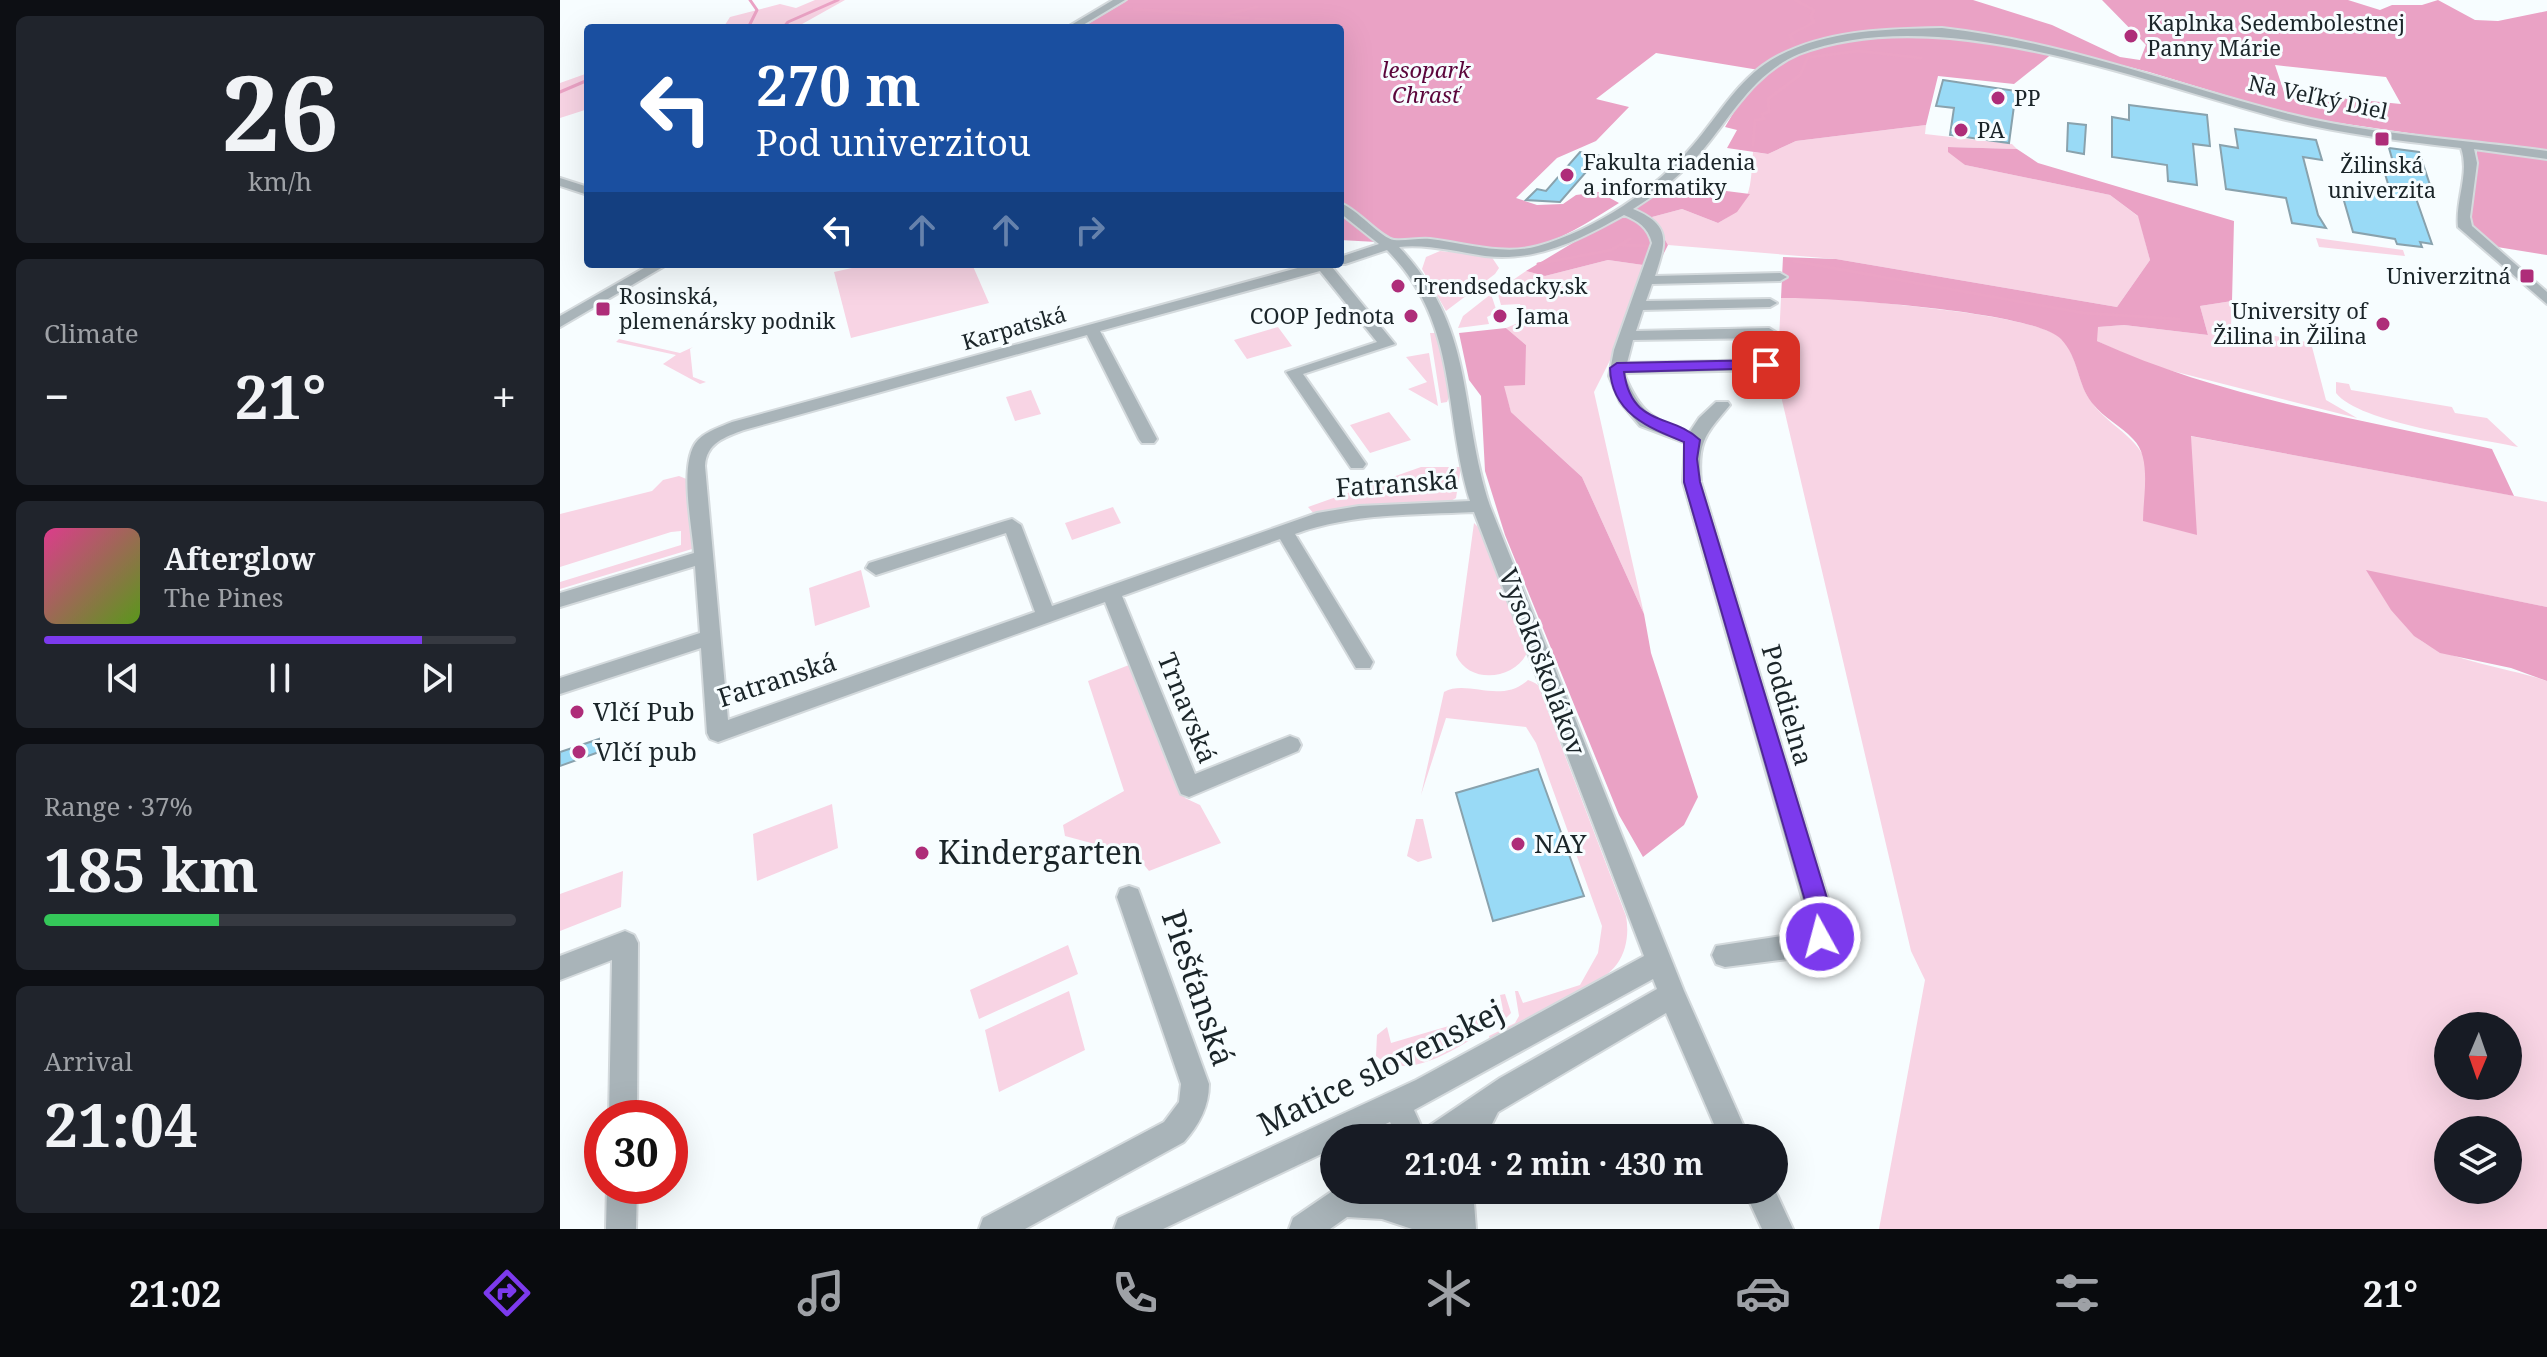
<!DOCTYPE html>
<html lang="en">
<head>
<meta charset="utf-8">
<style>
  :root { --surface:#171b24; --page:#20242c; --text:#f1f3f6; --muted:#9ea1a6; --line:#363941; --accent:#7c3aed }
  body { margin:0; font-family:"Noto Serif",serif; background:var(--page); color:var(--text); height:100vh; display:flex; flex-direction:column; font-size:30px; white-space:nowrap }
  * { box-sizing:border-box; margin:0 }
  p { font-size:26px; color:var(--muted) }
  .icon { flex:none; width:44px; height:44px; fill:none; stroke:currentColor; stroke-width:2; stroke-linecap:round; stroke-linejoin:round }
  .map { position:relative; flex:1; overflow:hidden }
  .details { display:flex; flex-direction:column; gap:16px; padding:16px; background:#0d0f14; width:560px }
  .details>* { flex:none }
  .hud { position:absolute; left:24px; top:24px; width:760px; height:244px; border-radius:8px; box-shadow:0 8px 32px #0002; background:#1a4fa0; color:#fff; overflow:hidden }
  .needle { width:52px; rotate:182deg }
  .controls { position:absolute; left:1874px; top:1012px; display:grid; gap:16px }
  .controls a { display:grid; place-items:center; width:88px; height:88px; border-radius:50%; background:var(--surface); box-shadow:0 8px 32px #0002; font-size:40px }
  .speed { position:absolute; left:24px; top:1100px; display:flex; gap:16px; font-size:40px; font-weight:700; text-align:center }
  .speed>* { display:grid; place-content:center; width:104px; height:104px; border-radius:50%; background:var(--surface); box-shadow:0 8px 32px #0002; line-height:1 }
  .speed .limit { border:12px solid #d22; background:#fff; color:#111 }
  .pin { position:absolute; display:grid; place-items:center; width:68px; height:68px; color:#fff; margin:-34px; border-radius:16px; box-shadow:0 4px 12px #0006 }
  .me { position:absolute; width:88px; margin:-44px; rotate:353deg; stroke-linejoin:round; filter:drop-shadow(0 0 6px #0008) }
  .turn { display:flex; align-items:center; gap:28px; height:168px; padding:0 40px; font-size:36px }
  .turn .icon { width:104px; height:104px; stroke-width:2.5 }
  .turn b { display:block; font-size:56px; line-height:68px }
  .lanes { display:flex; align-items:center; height:76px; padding:0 40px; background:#0003; justify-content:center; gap:40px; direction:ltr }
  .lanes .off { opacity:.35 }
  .big { font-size:60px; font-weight:700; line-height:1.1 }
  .details .tile { flex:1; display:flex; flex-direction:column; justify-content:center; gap:12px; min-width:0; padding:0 28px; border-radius:12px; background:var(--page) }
  .details .dial { align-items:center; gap:0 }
  .dial b { font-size:104px; line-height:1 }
  .song { display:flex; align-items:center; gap:24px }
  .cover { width:96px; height:96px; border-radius:12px; background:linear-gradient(135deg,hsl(330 70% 55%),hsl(90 70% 35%)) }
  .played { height:8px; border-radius:4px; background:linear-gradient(90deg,var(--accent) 80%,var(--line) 80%) }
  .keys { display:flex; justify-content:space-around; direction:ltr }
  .heat { display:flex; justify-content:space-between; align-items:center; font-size:44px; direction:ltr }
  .charge { height:12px; border-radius:6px; background:linear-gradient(90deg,#34c759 37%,var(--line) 0) }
  .trip { position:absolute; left:760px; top:1124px; width:468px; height:80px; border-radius:40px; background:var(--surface); box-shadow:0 8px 32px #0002; font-weight:700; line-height:80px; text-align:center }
  .tab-bar { display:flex; height:128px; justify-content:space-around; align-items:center; background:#090b0e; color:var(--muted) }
  .tab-bar .icon { width:56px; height:56px }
  .tab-bar .active { color:var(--accent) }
  .tab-bar b { font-size:36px; color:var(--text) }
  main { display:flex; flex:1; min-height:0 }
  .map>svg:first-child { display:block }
  .green { fill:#f8d4e4; fill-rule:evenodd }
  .forest { fill:#eaa2c5; fill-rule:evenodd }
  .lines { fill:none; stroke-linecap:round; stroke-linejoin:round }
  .stream { stroke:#eba3c5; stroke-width:3 }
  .building { fill:#99daf6; stroke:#89a2ad; stroke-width:2 }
  .minor-casing { stroke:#d4dadd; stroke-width:4 }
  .minor { fill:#a9b4b9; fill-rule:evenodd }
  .route { fill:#7c3aed; stroke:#51269a; stroke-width:2 }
  .poi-dot { fill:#ae2d79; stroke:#f7fdff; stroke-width:3 }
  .labels { text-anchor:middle; stroke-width:6; stroke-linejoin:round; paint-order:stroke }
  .far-poi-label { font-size:22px; fill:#1b2529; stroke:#f7fdff; text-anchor:start }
  .far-park-label { font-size:22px; font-style:italic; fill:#5b053b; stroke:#f7fdff }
  .far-street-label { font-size:22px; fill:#1b2529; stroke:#f7fdff }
  .street-label { font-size:26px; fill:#1b2529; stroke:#f7fdff }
  .poi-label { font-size:26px; fill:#1b2529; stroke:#f7fdff; text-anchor:start }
  .near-poi-label { font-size:32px; fill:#1b2529; stroke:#f7fdff; text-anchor:start }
  .near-street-label { font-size:32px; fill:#1b2529; stroke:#f7fdff }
</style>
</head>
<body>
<main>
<section class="details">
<div class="tile dial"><b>26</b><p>km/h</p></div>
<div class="tile"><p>Climate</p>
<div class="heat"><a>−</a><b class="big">21°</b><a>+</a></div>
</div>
<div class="tile">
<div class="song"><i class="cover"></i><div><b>Afterglow</b><p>The Pines</p></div></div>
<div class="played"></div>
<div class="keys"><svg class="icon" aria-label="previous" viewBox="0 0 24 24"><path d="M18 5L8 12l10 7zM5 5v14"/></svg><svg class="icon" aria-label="pause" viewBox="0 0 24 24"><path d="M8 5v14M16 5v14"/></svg><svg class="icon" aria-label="next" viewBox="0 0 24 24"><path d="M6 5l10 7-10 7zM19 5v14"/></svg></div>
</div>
<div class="tile"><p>Range · 37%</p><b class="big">185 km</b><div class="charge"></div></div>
<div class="tile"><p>Arrival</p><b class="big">21:04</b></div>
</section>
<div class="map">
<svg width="1987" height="1229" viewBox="0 0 1987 1229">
  <rect width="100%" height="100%" fill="#f7fdff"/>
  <path class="green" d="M255,0H285L235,28H163L170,17L220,4L236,8Z
    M28,73V109L0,118V83Z
    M1366,125L1365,134L1452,144L1457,149L1388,147L1405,165L1550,195L1579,217L1590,260L1557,307L1276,259L1108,245L1092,217L1122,209L1158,223C1193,204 1190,189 1193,152L1208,154L1236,141Z
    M1756,238L1843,250L1845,256L1759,247Z
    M880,251L931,256L939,268L935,274L886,311L862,269L866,257Z
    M1048,260L1097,267L1034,392L1084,614L1022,477L951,412L943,386L966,345L946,328L965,320L960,304L941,305L937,291L966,271L985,276Z
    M310,264H412L429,303L291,338L274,272Z
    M931,294L937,312L927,317L929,324L898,328L903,316Z
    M1251,297C1294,301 1477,313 1502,339C1519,358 1517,384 1533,404C1548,424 1570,433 1583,455L1630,436L1987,502V607L1807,571C1822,591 1836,618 1854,635C1880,660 1951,668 1987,681V1229H1319L1365,980L1351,951L1217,379L1221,298ZM1888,1026H1948V1086H1888ZM1888,1130H1948V1190H1888Z
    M1672,301L1671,327L1751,343L1766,400L1797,418L1589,365L1537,341V327L1564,325L1648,335L1640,306Z
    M718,327L732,346L687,359L674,340Z
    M870,333H881L892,389L887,402L881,403Z
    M59,339L120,353L133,347L130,349L133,377L146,382L140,384L103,364L116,355L56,342Z
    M869,353L878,406L848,389L867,382L846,357Z
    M1776,382L1789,384L1791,390L1892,407L1895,413L1927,418L1958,447C1917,438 1799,423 1776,393Z
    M471,390L481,414L455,421L446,397Z
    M829,412L851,440L810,453L790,425Z
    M861,467H901L896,498L887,503L756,516L748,507Z
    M119,476L129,480L132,549L0,589V582L121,545V531L111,532L0,567V514L92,491L103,480Z
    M553,507L561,523L512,540L505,523Z
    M914,523L922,531L969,647C961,679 910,687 896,655Z
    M301,570L310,607L255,626L249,588Z
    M574,663L625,798L640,805L661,843L589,871L576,855L505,836L503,825L564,791L528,681Z
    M968,680C980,684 989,693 986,706L1066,916C1069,932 1067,950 1057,964C1038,990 961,1024 930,1041L929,1036L955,1023L959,1016L955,991H958L963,1003L1020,985L1038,953L1042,926L976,743L966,727L886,718L861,795L884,692C908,679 940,705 968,680Z
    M272,804L278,848L197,881L193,834Z
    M856,819H863L872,858L858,862L847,856Z
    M63,871L61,907L0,931V894Z
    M508,945L518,974L419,1019L410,990Z
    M509,991L525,1050L439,1092L425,1030Z
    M945,994L951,1013L944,1020C910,1037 853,1087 816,1056L817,1035L827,1027L831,1043L943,1010L940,995Z"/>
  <path class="forest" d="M568,0H1413L1492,25L1560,57L1580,60L1586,45L1542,0H1788L1820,10L1832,5H1862L1878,0L1915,20L1938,21L1987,11V255L1931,246L1907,226L1918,143L1738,117L1589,72L1498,49L1454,84L1378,76L1366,125L1236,141L1208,154L1167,148L1177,130L1165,127L1199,70L1096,53L1036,99L1069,107L1036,141L997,158L956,198L977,205L1003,204L1016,195L1039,192L1059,203C1029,222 997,243 962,250L780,240V28H521ZM1715,65L1826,77L1841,104L1769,97L1771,102L1726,98Z
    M1388,147L1457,149L1478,163L1674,221L1672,301L1640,306L1648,335L1564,325L1538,327L1537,341C1661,398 1800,419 1932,449L1954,496L1631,436L1637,535L1583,521C1583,497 1592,457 1573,439C1560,425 1545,419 1532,403C1517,384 1519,358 1501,339C1475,311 1266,297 1221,298L1223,257L1276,259L1557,307L1590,260L1578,216L1550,195L1405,165L1388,152Z
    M1111,184L1190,194L1177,212L1158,223L1122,209L1092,217L1108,245L1097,267L1048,260L985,276L966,271Z
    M946,328L966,345L965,385L944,386L951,412L1022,477L1084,614L1091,653L1138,797L1124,825L1083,857L1059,815L945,535L925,471L921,396L909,380L899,333Z
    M1806,570L1987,607V681L1951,668L1880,653L1854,636L1831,610Z"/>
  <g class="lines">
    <path class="stream" d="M574,9L688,18
      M663,15L697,7
      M696,19L776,24
      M188,28L197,10L190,0
      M223,28L228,22L278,0
      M1234,43L1230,35L1254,22L1251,16L1254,10L1235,0
      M1251,57L1299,51L1361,58
      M0,92L28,80
      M1193,145L1195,120L1204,119L1202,114L1209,112L1208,99L1240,75L1249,55
      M1061,245L1088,246
      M1234,261L1523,313L1619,319
      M978,264L1051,250L1070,239"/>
  </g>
  <path class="building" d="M1383,80L1456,91L1449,143L1390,135L1394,108L1376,106Z
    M1569,105L1647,115L1650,146L1633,144L1637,185L1608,181L1607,165L1552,157V117L1569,120Z
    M1508,123L1526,125L1524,154L1507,151Z
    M1675,129L1756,140L1762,160L1743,157L1758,215L1766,228L1732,223L1726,198L1666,189L1660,145L1678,148Z
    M1829,148L1859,152L1870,185L1851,184L1872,244L1860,242L1862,247L1837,244L1835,239L1793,232L1780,187L1831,194L1823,167L1835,169Z
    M1020,152L1040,156L1000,202L966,200L977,189L986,191Z
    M39,739V752L0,766V752Z
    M978,769L1024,896L933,921L896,793Z"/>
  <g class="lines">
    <defs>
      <path id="minor" d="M553,0H565L518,28H506Z
        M1382,28C1505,42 1610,84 1729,114C1813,135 1901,139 1987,151V159L1914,149L1917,163L1910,217L1912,226L1987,292V304L1898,227C1895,200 1910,174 1901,148C1841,141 1781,134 1722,119C1583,82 1380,0 1239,54C1194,73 1172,115 1142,151C1122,174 1099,193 1073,209C1112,225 1106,242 1095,276L1220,273L1227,277L1220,281L1092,284L1086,301L1210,299L1217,303L1210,307L1083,310L1076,331L1209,328L1217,333L1209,338L1073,340L1067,363L1206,360L1214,365L1206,370L1066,373L1065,376C1081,414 1092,418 1129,433L1139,418L1156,402H1168L1170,405C1146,434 1137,441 1141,482L1274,918L1269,945L1244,957L1165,967L1156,964L1152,955L1156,946L1241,933L1248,930V918L1123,482L1125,443L1080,426L1060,402L1049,376L1054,350L1092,243C1088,227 1078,221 1064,215C1019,240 978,262 925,256C897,252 868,244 839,247C917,330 898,408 930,506L1124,991L1189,1138H1160L1106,1013L938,1112L925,1138H837L830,1122L795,1138H774V1148L603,1229H554L558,1218L856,1080L1084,956L914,512C854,515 792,513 735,534L813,662L810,668H796L720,539L562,596L635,774L730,736L738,739L741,745L738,751L629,797L621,794L618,787L545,602L158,742L150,739L147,733L141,648L0,694V678L140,633L135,566L0,607V593L134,553C132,525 118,461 138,440C147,431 160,427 172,422L752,264H775L772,267L835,344L743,374L806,464L803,468H791L726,372L817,342L760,271L540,331L597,439L594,443H582L579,439L527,335L184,430C165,437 146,443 145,466L168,720L475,612L446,533L316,575L306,568L309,563L445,521L452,519L461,525L492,606L757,513L799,506L910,501C882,410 900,324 827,250L785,264H775H780V257L819,244L780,213V203C796,208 822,239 834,240C846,241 858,238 870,239C905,243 943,256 978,246C1035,230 1096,189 1134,144C1158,116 1178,80 1211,60C1262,30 1324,29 1382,28ZM1093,979L1097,989L940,1078L863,1130L854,1110Z
        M0,178L28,187V195L0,186Z
        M91,264H108L0,327V316Z
        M569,886L578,889L581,897L649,1084C649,1107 639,1125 624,1142L465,1229H419L423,1218L604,1122L619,1102L621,1084L557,897L560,889Z
        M65,931L74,935L78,943L77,1118H49L52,960L0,980V956Z
        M47,1186H77L76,1229H46Z
        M1214,1188L1233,1229H1202L1184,1190Z
        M774,1190H829L867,1204L861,1190H913L916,1229H852L822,1219L787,1217L770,1229H729L733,1218Z"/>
    </defs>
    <use href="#minor" class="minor-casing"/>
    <use href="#minor" class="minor"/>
  </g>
  <path class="route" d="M1206,360L1213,365L1211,368L1064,372C1072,428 1112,413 1140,440L1137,459L1140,482L1273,918L1268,944L1260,948L1252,944L1248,937L1250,918L1124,482V442C1089,428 1051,413 1050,368L1057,363Z"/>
  <g class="poi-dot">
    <circle cx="1571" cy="36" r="8"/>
    <circle cx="1438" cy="98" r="8"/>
    <circle cx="1401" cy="130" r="8"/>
    <rect x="1814" y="131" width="16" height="16" rx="4"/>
    <circle cx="1007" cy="175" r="8"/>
    <rect x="1959" y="268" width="16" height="16" rx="4"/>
    <circle cx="838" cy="286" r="8"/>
    <rect x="35" y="301" width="16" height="16" rx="4"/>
    <circle cx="851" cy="316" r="8"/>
    <circle cx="940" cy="316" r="8"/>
    <circle cx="1823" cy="324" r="8"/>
    <circle cx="17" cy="712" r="8"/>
    <circle cx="19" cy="752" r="8"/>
    <circle cx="958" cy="844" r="8"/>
    <circle cx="362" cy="853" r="8"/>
  </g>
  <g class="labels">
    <g class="far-poi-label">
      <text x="1587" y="31">Kaplnka Sedembolestnej<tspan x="1587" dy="25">Panny Márie</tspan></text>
      <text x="1454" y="106">PP</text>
      <text x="1417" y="138">PA</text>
      <text x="1023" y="170">Fakulta riadenia<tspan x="1023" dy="25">a informatiky</tspan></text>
      <text x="1822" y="173" text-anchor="middle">Žilinská<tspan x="1822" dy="25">univerzita</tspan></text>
      <text x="1951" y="284" text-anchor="end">Univerzitná</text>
      <text x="854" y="294">Trendsedacky.sk</text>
      <text x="59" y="304">Rosinská,<tspan x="59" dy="25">plemenársky podnik</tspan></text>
      <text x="1807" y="319" text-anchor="end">University of<tspan x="1807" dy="25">Žilina in Žilina</tspan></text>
      <text x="835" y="324" text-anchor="end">COOP Jednota</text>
      <text x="956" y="324">Jama</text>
    </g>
    <g class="far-park-label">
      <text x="866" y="78">lesopark<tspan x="866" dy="25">Chrasť</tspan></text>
    </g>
    <g class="far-street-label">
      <text transform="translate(1758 97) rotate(12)" y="8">Na Veľký Diel</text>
      <text transform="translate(454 328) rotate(-16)" y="8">Karpatská</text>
    </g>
    <g class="street-label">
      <text transform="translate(837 484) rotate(-4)" y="9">Fatranská</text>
      <text transform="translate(982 662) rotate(69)" y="9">Vysokoškolákov</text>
      <text transform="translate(217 680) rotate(-18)" y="9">Fatranská</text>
      <text transform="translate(1227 705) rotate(74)" y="9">Poddielna</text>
      <text transform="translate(627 708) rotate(68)" y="9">Trnavská</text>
    </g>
    <g class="poi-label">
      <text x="33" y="721">Vlčí Pub</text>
      <text x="35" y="761">Vlčí pub</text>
      <text x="974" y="853">NAY</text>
    </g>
    <g class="near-poi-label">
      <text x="378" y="864">Kindergarten</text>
    </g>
    <g class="near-street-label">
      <text transform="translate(638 988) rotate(71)" y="11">Piešťanská</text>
      <text transform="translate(821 1068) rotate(-26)" y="11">Matice slovenskej</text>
    </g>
  </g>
</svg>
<div class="controls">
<a><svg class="needle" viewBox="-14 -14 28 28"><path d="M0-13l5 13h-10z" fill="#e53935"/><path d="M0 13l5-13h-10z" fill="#9ea1a6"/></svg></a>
<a><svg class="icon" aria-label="layers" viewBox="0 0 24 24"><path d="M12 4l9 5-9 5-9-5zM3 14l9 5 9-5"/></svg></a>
</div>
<div class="speed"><div class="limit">30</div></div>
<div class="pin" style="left:1206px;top:365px;background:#d93025"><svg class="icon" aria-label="arrive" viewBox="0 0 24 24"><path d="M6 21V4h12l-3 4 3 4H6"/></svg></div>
<svg class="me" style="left:1260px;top:937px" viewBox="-20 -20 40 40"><circle r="17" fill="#7c3aed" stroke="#fff" stroke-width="3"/><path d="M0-11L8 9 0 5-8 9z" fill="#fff"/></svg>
<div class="trip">21:04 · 2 min · 430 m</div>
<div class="hud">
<div class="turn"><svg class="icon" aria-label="left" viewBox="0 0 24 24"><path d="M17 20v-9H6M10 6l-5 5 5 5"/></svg><div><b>270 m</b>Pod univerzitou</div></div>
<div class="lanes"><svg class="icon" aria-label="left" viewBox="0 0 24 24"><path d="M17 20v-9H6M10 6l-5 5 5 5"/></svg><svg class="icon off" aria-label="ahead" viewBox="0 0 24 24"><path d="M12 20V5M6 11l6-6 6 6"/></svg><svg class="icon off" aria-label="ahead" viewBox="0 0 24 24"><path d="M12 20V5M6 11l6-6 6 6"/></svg><svg class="icon off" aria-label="right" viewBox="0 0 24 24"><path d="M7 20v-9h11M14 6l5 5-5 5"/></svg></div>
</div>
</div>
</main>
<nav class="tab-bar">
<b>21:02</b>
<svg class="icon active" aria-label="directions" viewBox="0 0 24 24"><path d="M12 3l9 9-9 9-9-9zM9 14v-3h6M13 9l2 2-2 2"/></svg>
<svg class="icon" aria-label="music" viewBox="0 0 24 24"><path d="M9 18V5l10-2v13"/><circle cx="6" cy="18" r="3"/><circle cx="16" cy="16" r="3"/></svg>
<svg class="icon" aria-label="phone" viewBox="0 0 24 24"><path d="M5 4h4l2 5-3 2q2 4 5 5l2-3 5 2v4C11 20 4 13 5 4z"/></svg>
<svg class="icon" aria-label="climate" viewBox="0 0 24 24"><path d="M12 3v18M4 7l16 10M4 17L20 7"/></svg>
<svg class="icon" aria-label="car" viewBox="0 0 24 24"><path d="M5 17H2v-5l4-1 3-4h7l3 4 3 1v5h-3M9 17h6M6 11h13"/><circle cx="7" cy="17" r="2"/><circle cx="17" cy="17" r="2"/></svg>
<svg class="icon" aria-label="filters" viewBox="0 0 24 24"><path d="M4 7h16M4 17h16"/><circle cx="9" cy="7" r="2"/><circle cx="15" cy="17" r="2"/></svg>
<b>21°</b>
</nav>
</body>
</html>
